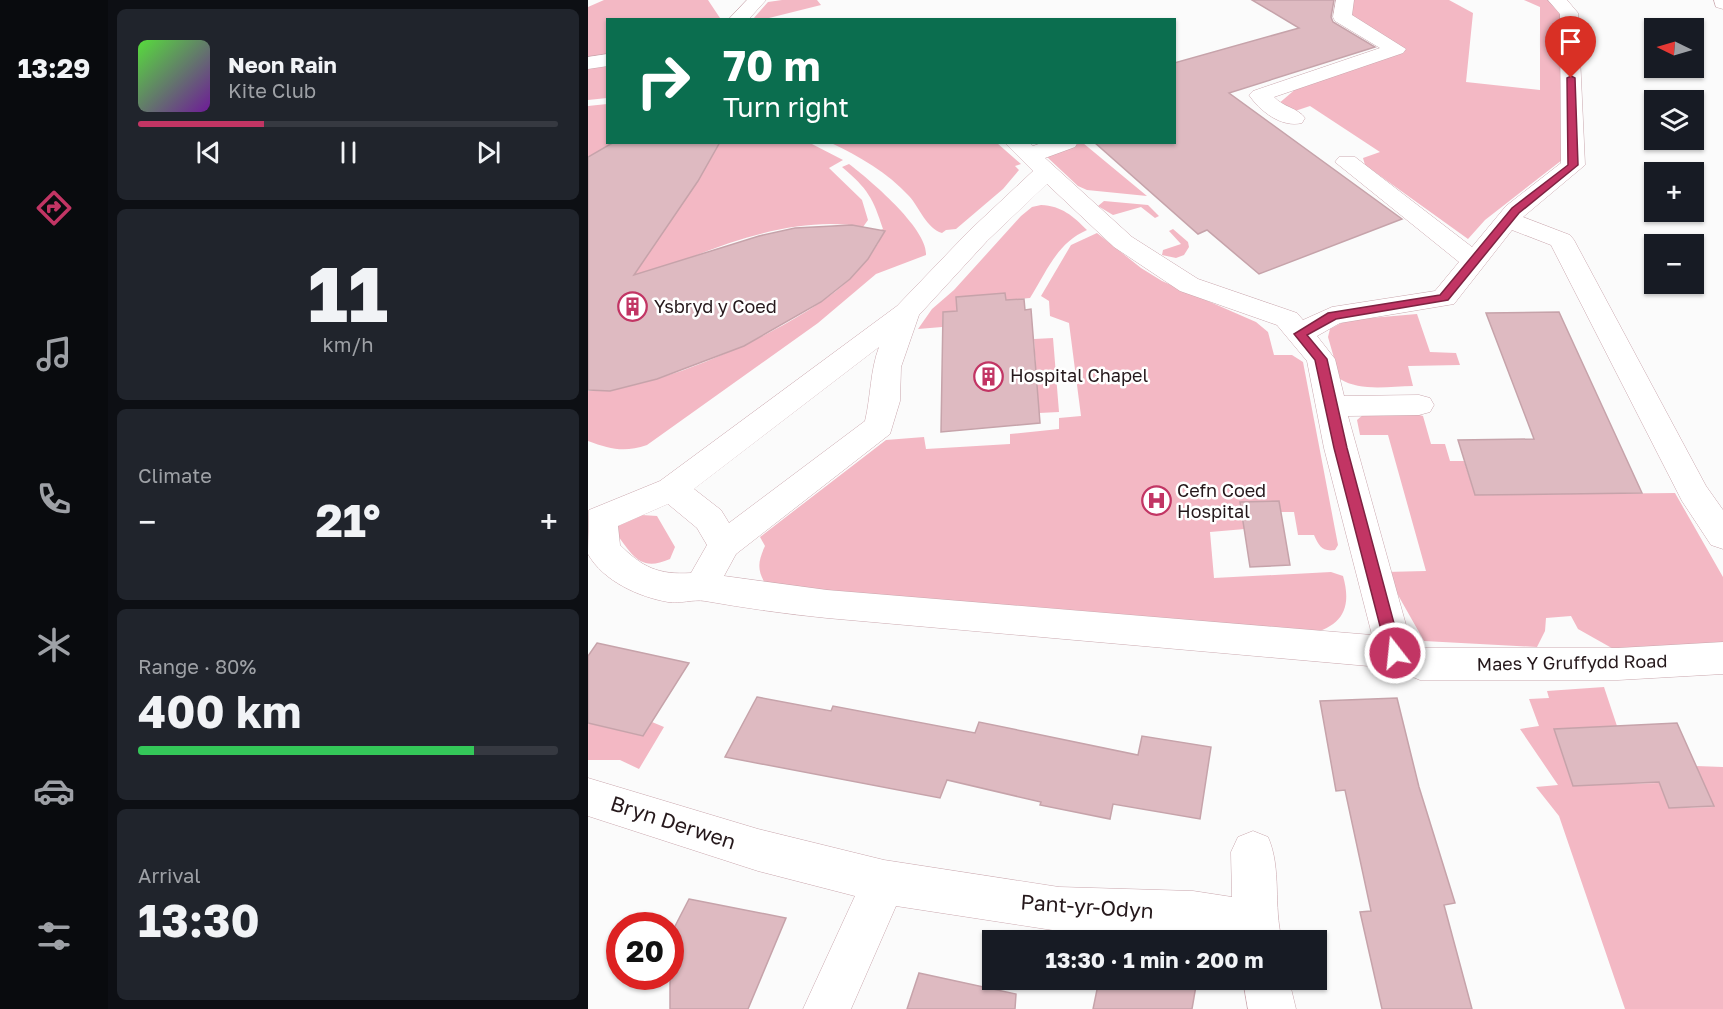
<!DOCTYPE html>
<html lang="en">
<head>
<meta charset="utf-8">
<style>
  :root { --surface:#171b24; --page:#20242c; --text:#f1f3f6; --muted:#9ea1a6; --line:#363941; --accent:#c23564 }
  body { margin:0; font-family:"Golos Text",sans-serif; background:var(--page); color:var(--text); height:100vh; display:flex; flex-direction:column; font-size:22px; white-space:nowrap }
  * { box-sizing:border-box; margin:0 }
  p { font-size:20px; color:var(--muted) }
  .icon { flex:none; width:33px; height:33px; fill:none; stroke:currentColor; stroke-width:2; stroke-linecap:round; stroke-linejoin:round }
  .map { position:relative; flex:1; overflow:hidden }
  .side { display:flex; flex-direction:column; gap:9px; padding:9px; background:#0d0f14; width:480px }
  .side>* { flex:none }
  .banner { position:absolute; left:18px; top:18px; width:570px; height:126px; border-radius:0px; box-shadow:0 2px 4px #0004; background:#0b6e4f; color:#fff; overflow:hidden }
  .needle { width:39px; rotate:275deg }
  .fabs { position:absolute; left:1056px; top:18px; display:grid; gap:12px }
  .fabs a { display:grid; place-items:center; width:60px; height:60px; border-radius:0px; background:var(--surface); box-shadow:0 2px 4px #0004; font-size:30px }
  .speed { position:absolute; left:18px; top:912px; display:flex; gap:12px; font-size:30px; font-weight:700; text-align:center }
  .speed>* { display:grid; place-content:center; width:78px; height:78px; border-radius:50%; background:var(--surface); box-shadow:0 2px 4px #0004; line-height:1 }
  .speed .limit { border:9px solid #d22; background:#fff; color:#111 }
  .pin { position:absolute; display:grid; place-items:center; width:51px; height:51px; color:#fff; margin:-62px -26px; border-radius:50% 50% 50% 0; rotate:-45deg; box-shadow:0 0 6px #0007 }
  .pin .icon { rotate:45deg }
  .me { position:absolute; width:66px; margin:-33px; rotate:344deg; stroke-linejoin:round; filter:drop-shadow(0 0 4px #0008) }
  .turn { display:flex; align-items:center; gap:21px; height:126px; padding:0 18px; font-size:27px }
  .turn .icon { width:78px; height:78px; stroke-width:2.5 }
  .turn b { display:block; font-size:42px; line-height:51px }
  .big { font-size:45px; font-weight:700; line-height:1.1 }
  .side .widget { flex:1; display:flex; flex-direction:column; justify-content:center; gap:9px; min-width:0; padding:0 21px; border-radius:9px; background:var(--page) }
  .side .dial { align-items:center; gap:0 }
  .dial b { font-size:78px; line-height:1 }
  .song { display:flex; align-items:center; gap:18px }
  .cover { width:72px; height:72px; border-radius:9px; background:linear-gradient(135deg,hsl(110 70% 55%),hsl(280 70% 35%)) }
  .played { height:6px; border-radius:3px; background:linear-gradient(90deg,var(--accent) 30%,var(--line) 30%) }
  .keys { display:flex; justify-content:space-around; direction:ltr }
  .heat { display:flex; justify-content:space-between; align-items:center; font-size:33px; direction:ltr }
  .charge { height:9px; border-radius:4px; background:linear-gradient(90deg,#34c759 80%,var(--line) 0) }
  .trip { position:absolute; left:394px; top:930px; width:345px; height:60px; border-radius:0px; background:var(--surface); box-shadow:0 2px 4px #0004; font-weight:700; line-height:60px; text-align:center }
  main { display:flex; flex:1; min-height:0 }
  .tab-bar { display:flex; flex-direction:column; width:108px; justify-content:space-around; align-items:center; background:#090b0e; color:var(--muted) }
  .tab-bar .icon { width:42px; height:42px }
  .tab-bar .current { color:var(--accent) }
  .tab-bar b { font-size:27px; color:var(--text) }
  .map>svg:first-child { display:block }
  .green { fill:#f3b8c4 }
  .building { fill:#debac1; stroke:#c6a3aa; stroke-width:1.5 }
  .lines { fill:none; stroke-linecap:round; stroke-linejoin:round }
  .minor-casing { stroke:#caa7ae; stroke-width:1 }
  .minor { fill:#fff; fill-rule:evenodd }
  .route { fill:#c23564; stroke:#7e2241; stroke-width:1.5 }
  .labels { text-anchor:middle; stroke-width:5; stroke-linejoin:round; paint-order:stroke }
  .poi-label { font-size:18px; fill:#25181b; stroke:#fff; text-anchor:start }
  .street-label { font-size:18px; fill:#25181b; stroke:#fff }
  .near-street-label { font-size:21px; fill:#25181b; stroke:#fff }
</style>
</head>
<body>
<main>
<nav class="tab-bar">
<b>13:29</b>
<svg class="icon current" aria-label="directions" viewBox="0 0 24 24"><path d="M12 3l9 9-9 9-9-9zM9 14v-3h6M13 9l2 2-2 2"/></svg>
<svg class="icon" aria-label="music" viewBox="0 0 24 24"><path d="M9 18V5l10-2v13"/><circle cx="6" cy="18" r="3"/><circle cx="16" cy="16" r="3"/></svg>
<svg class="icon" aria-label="phone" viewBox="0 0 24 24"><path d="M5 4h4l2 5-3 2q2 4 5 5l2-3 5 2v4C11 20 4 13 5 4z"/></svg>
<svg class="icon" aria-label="climate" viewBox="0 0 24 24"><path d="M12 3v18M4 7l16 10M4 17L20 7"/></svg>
<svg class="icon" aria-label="car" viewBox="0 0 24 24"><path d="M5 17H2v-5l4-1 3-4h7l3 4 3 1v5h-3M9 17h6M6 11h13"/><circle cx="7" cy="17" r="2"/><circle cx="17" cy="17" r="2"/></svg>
<svg class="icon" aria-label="filters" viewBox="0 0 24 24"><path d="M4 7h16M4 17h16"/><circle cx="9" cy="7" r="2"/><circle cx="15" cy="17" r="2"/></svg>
</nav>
<section class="side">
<div class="widget">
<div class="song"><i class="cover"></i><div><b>Neon Rain</b><p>Kite Club</p></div></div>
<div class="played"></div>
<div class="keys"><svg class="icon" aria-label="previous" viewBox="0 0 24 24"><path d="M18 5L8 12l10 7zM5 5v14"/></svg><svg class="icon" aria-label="pause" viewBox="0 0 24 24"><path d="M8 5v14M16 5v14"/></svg><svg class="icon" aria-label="next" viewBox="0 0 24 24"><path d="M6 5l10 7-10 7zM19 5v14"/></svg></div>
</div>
<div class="widget dial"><b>11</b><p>km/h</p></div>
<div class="widget"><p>Climate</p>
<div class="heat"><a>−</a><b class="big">21°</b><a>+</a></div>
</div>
<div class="widget"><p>Range · 80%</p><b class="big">400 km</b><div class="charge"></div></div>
<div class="widget"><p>Arrival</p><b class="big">13:30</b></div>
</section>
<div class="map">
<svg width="1135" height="1009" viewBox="0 0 1135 1009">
  <rect width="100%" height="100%" fill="#fbfbfb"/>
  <path class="green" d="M16,0H120L132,18L20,20L19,54L0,57V7Z
    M194,0H229L233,5L177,19H165L180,2Z
    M762,0H861L885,13L878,82L952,90V7L936,0H960L973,12L974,160L897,220L880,239L777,165L775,158L792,152L722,106L707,111L689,105L710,87L816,51L764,17Z
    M19,66V98L0,100V67Z
    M19,104L20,142L26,143L0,157V106Z
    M127,143H222L255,160L241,168L274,200L280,220L275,227C200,212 96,256 32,292L54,242L95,203L122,160Z
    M243,143H409L433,164L427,166L431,170L415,189L368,229L358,230L354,233C338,228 332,208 321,196C300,173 271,156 243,143Z
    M487,143H495L559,196L499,190L490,186L459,157Z
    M261,164C282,180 340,229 338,255L288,274L230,323L59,445C36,453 22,449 0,441V391C68,392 214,326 263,278C274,267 283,255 291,242L286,233L295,229C285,198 280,189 254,167Z
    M516,201L560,205L571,216L567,218L553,207L525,215L510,206Z
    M453,205C474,206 485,216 499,230C469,243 459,271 442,298L418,300L368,298L369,311L355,312L354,327L330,329L344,309L366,290L433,216L444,207Z
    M585,229L600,242L601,247L596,255L588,258L574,255L575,250L593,244L581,231Z
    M509,233L553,268L574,281L668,322L680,332L686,355H704L715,362L750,545L747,550C734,552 731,546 726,535H710L706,512H693L691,501L653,502L657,529L622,532L626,578L743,572L755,576C765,611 752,628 717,635L180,588C169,572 169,563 177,546L172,537L298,440L336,437L338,449L422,444V434L471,429V418L493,416L481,323L462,316L461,301L453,296L483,245Z
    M829,314L842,352L868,353L872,365L820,366L825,386C802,386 773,392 752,379L740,337L742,329L759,320Z
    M465,338L471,412L451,413L446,339Z
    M822,412L835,416L843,444H857L862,461H876L887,495L1087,493L1135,577V645L1029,651L990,629L983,616L958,618L957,631L949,647L836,641L797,572L838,571L800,435H772L769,420L776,414Z
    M39,514L69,516L87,547L82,559C50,573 44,553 26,531Z
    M1016,687L1029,726L966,729L985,785L1071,783L1081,808L1125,807L1108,766L1135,767V1009H1037L971,816L948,787L970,785L932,729L951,726L941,699L961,698L959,691Z
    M64,722L76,727L51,769L32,760H0V723L55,736Z"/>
  <path class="building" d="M664,0H746L743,17L745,22L787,47L641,93L814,219L671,274L619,230L610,234L506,142H586V63L711,28Z
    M26,142H132L110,181L46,275L171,236L207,228L264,225L297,231L280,259L262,279L233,302L156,346L69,379L22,391L0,390V157Z
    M417,293L418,300L436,299L437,310L443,309L452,423L353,432L355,312L369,311L368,297Z
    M971,312L1054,493L887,495L870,440L946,439L898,313Z
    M691,501L702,565L662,567L652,502Z
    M9,643L101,663L55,736L0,723V656Z
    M169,697L243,711L245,706L387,733L391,722L550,755L554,736L623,747L612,819L525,804L522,819L452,805L453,802L359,780L352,798L137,757Z
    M809,698L831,787L867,903L856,905L884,1009H794L772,912L783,911L757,790L748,791L732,701Z
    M1089,723L1126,806L1081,808L1071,782L985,786L966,729Z
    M101,899L198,918L160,1009H82V936Z
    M331,973L428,994L427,1009H319Z
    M511,980H609L604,1009H505Z"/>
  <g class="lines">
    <defs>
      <path id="minor" d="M159,0H178L160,20H140Z
        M748,0H766L764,15L818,49L815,53L686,97C695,107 710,108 717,118L714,123C693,128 672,111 661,95L665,91L792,48L747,21L745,17Z
        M960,0H979L990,13L997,165L935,217L982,235L986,240L1118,486L1135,510V549L1123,545L1094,501L963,245L924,230L866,304L752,323L729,336L747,359L756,396L831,395L842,398L846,405L842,412L831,415L760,416L823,643L834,648H1030L1135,642V674L1030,680H832L803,668L239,618C198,614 157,608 117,601C105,599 92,604 80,602C51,597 15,581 0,554L1,510L72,481L309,306L381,231L445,171L416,142H441L445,146L456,142H490L487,147L457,158L544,237L610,279L709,313L715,320L744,307L847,291L871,262L747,162L751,157H767L884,247L918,206L973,163L972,14ZM459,184L526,247L592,291L689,325L719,361L736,448L784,635L239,590L136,576L148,554L302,434L312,401L313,367L331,315L399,241ZM291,347C282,371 283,396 277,421L141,523L133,510L106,489ZM80,504L109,528L119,545L103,573C70,575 54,567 32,545L30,526Z
        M1126,0H1135V9L1128,7Z
        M20,54V66L0,69V57Z
        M0,778L170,829L296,860L471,887L605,891L644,897L643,852L650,837L665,831L680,837C694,869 685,906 694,940H633L605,935L471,931L308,906L263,1009H215L267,896L170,871L0,816Z
        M655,980H701L708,1009H660Z"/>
    </defs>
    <use href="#minor" class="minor-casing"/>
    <use href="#minor" class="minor"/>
  </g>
  <path class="route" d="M983,76L987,78L990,165L931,213L860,300L748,319L719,335L739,359L759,448L814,653L807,660L799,653L746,448L727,360L706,334L740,313L852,295L924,208L980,165L979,78Z"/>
  <defs>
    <symbol id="building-ring" viewBox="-11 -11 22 22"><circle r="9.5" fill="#fff" stroke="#c23564" stroke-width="1.5"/><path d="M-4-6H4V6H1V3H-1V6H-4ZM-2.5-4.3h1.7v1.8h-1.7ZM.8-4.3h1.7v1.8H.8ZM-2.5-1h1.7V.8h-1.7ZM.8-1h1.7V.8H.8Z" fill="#c23564"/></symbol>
    <symbol id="hospital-ring" viewBox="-11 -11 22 22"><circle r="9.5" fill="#fff" stroke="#c23564" stroke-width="1.5"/><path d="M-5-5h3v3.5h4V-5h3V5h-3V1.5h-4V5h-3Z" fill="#c23564"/></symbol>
  </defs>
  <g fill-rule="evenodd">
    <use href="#building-ring" x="28" y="290" width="33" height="33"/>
    <use href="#building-ring" x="384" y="360" width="33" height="33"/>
    <use href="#hospital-ring" x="552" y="484" width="33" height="33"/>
  </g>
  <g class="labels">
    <g class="poi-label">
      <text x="66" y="313">Ysbryd y Coed</text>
      <text x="422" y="382">Hospital Chapel</text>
      <text x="589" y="497">Cefn Coed<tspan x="589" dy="21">Hospital</tspan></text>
    </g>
    <g class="street-label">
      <text transform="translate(984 663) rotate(-1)" y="6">Maes Y Gruffydd Road</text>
    </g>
    <g class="near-street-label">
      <text transform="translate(85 823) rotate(18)" y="7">Bryn Derwen</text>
      <text transform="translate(499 907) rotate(4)" y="7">Pant-yr-Odyn</text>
    </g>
  </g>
</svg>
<div class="fabs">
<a><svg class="needle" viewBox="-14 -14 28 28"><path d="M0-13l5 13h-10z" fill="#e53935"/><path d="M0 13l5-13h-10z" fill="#9ea1a6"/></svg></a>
<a><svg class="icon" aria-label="layers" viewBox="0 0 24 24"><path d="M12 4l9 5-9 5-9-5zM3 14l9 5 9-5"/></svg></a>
<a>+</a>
<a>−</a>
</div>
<div class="speed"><div class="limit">20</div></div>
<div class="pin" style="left:983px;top:78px;background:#d93025"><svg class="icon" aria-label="arrive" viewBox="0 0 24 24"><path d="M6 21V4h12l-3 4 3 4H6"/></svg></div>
<svg class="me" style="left:807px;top:653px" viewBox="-20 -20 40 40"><circle r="17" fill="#c23564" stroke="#fff" stroke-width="3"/><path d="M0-11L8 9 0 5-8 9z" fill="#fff"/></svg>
<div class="trip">13:30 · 1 min · 200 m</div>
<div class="banner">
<div class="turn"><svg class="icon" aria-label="right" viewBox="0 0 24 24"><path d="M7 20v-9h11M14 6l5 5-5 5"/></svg><div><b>70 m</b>Turn right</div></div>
</div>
</div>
</main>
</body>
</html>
